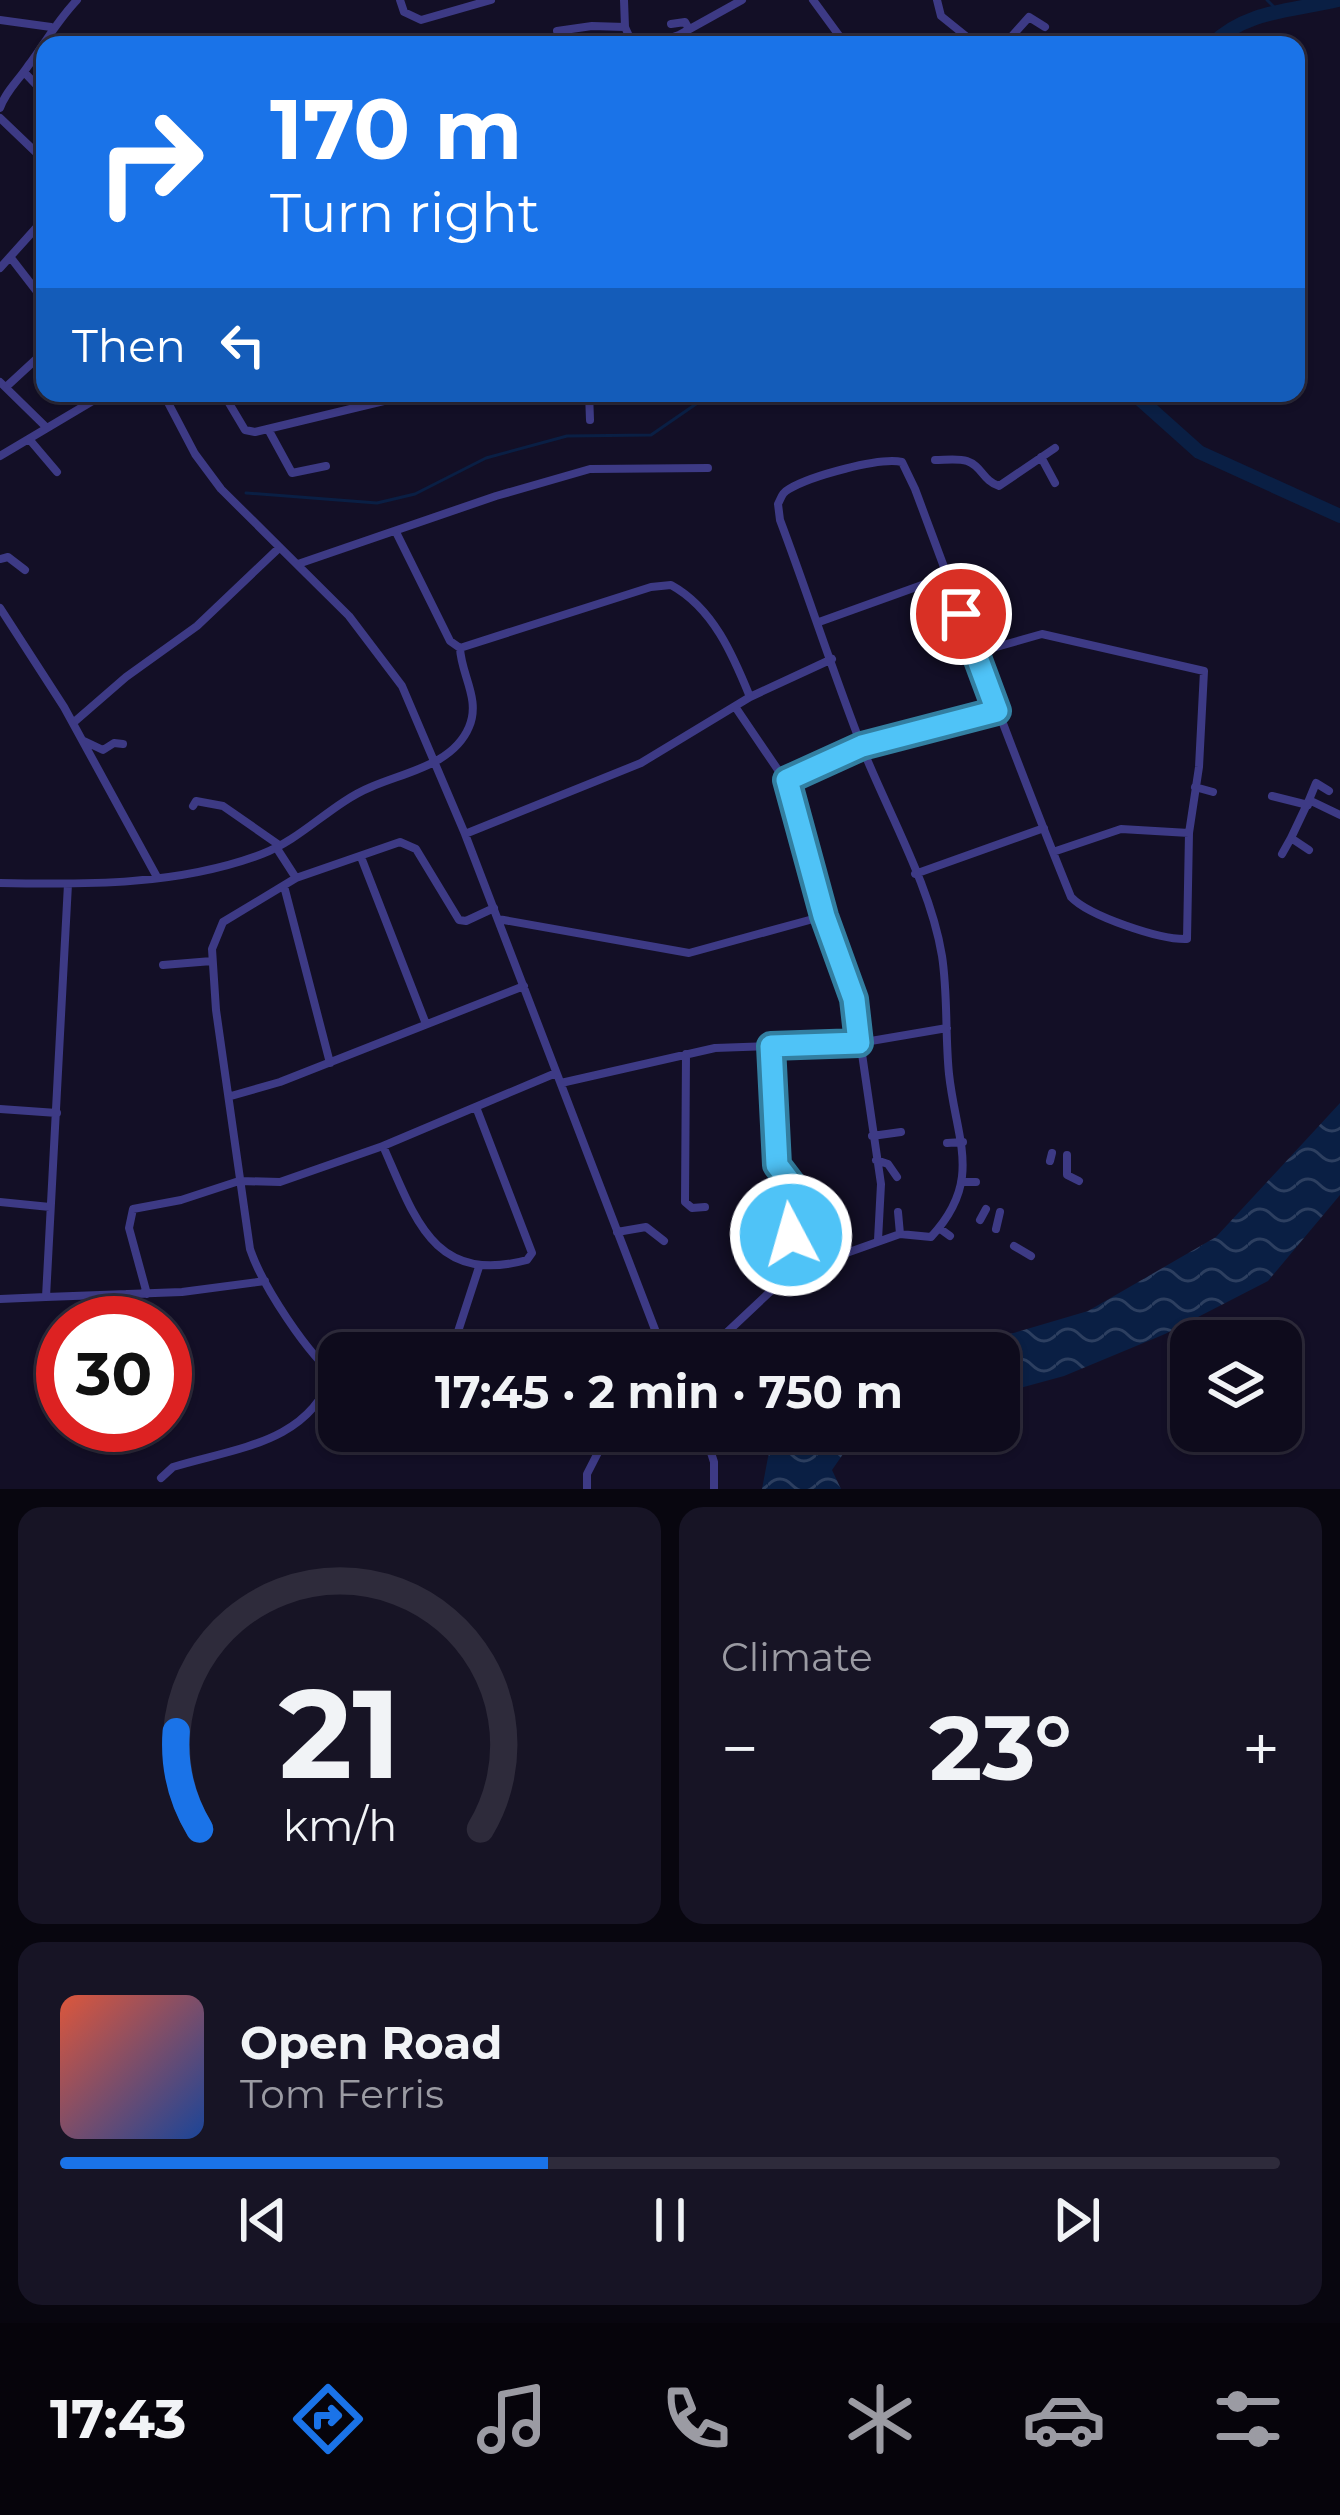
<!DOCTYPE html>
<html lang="en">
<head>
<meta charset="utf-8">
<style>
  :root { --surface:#0e0b1c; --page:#171425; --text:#f1f3f6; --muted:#9b9ba3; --line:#2e2b3b; --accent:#1a73e8 }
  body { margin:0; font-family:Montserrat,sans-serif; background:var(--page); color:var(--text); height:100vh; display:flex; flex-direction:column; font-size:45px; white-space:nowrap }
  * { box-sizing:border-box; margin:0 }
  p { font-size:39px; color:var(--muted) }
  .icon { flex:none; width:66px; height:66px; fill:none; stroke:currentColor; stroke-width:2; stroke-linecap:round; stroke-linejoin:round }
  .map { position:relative; height:1489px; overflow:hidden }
  .side { display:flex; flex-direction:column; gap:18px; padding:18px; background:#08060f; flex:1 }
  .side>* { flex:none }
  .banner { position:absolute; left:36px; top:36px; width:1269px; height:366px; border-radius:24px; box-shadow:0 3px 9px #0004,0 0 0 3px var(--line); background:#1a73e8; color:#fff; overflow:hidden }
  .controls { position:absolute; left:1170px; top:1320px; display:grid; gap:24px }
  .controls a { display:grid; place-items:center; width:132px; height:132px; border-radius:24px; background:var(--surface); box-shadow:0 3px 9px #0004,0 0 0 3px var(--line); font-size:60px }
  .speed { position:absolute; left:36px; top:1296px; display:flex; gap:24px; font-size:60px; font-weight:700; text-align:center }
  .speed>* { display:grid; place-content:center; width:156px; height:156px; border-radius:50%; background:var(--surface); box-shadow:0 3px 9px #0004,0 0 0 3px var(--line); line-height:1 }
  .speed .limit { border:18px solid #d22; background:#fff; color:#111 }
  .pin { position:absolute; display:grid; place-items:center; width:102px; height:102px; color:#fff; margin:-51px; border:6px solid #fff; border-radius:50%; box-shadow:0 3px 12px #0007 }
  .me { position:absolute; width:132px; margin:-66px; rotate:354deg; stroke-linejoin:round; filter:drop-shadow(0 0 9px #0008) }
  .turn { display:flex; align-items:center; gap:42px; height:252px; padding:0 36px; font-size:54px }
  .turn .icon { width:156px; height:156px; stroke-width:2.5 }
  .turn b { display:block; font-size:84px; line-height:102px }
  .then { display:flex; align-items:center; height:114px; padding:0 36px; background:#0003; gap:24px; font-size:45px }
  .big { font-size:90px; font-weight:700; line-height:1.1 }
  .side .tile { flex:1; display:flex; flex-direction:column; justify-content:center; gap:18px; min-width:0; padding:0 42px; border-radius:24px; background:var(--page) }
  .side .dial { align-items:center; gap:0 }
  .dial svg { height:312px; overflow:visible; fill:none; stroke:var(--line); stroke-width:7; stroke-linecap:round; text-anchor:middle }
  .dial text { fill:var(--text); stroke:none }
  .song { display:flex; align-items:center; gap:36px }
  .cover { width:144px; height:144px; border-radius:18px; background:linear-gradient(135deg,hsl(10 70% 55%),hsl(220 70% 35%)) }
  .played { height:12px; border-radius:6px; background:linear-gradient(90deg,var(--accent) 40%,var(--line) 40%) }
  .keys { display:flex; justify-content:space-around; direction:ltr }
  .heat { display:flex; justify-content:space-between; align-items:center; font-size:66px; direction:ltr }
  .side .tiles { flex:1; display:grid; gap:18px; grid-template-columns:1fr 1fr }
  .tile:last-child { grid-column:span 2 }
  .trip { position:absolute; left:318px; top:1332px; width:702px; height:120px; border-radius:24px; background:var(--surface); box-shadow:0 3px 9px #0004,0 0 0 3px var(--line); font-weight:700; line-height:120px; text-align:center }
  .tabs { display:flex; height:192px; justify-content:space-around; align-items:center; background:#06040b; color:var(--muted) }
  .tabs .icon { width:84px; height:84px }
  .tabs .current { color:var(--accent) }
  .tabs b { font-size:54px; color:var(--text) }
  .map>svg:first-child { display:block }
  .water { fill:url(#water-waves) }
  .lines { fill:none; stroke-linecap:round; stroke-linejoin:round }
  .stream { stroke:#0a1f44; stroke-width:3 }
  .river { stroke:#0a1f44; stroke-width:14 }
  .minor { stroke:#3d3a85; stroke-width:8 }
  .route-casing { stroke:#337fa1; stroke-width:30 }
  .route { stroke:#4fc3f7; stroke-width:21 }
</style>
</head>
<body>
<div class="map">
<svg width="1340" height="1489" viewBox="0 0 1340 1489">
  <defs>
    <pattern id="water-waves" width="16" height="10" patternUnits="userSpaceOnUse" patternTransform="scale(3)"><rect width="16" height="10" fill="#0a1f44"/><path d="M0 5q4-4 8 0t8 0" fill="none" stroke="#2d3f60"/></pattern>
  </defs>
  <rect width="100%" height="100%" fill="#130f26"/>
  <path class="water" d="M1340,1103V1195L1268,1281L1165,1334L1064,1376L1020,1388L999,1385V1353H880L903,1342L1010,1334L1088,1311L1216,1237Z
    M773,1431H859L832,1470L841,1489H762Z"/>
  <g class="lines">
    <path class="stream" d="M1267,0L1279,12
      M246,493L377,503L415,494L486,458L567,436L651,435L712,393"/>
    <path class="river" d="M1211,45C1246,10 1292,11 1338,0
      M1133,393L1199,452L1340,516"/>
    <path class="minor" d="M400,0L404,12L421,20L491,0
      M624,0L625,27L633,45
      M813,0L846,45
      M937,0L941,16L977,45
      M0,20L51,27
      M671,24L685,22L689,29
      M557,31L592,26L625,27
      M649,45L679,35L742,0
      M1004,45L1029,17L1045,27
      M24,72L45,94
      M0,108C6,91 18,81 28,66C45,43 57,21 77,0
      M0,118L45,161
      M11,258L45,302
      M0,268L45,218
      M0,382L47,428
      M6,387L45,351
      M163,393L195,454L221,489L349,616L402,686L465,834L664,1353
      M223,393L245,430L255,432L417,393
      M589,393L590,420
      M268,429L292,473L326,466
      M29,439L57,472
      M0,456L106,393
      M1041,457L1055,483
      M935,460C945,460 958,458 967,461C982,466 983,481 999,486L1055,448
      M396,532L450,641L460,648L651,587L671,585C713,608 733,655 750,697L832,659
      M0,559L8,557L25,570
      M298,564L496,496L590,469L708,468
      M0,608L64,707L157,877
      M819,622L947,576
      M736,708L793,792L824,916L854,999L881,1184L878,1240
      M73,723L126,677L197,626L279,548
      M84,741L103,750L114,743L123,744
      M787,780L862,746L997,711
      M1195,787L1213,792
      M1272,796L1308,805
      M1309,800L1316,783L1329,791
      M193,806L196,801L223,806L279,845
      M465,834L641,763L750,697
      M1291,838L1309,800L1340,815
      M276,847L296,878
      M1053,852L1121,829L1189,833
      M1282,854L1291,838L1309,850
      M361,857L426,1024
      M915,874L1044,828
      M0,883C87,885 180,885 262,854C302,839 332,803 371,787C405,772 453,765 469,727C481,699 461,675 460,648
      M284,886L330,1063
      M498,919L689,953L824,916
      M163,965L212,961
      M771,1046L777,1165L793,1186L790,1273
      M686,1054L685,1202L692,1208L705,1207
      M561,1083L715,1048L859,1043L947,1028
      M231,1096L280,1082L524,986
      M0,1109L57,1113
      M872,1136L901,1132
      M947,1143L963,1142
      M383,1146C415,1218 433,1285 527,1260L532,1253L476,1107
      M1067,1155V1175L1079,1181
      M876,1160L888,1164L897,1177
      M1050,1161L1052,1153
      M961,1182H976
      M0,1202L50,1207
      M898,1212L900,1234
      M980,1220L986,1209
      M939,1228L950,1236
      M996,1229L1000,1212
      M617,1232L646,1227L664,1241
      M1014,1246L1031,1256
      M147,1294L129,1228L133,1209L181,1200L239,1181L280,1182L383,1146L556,1073
      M46,1297L182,1292L265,1281
      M0,1299L46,1297L68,884
      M125,1323L122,1317L127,1294
      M451,1353L479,1267
      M705,1353L790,1273L900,1234L931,1237C984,1180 956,1140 949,1074C945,1035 948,995 942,956C931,888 890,816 864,752C834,676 809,597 780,520L778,504C782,496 782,493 789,489C811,476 879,457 902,462L915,489C966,626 1016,762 1071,897C1089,916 1160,940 1187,939L1189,833L1199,767L1204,671L1042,634L975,653
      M165,1362L181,1372L190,1370
      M339,1379C308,1356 262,1285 250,1249L216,1010L212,949L223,922L296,878L400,842L416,849L459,920L466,921L494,908
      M704,1431L714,1462V1489
      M161,1478L173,1467C235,1448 309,1443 332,1374
      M587,1489V1474L609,1431"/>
  </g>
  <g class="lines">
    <defs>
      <path id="route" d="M791,1235L793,1186L777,1165L771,1046L859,1043L854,999L824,916L787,780L862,746L997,711L961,614"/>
    </defs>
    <use href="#route" class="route-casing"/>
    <use href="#route" class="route"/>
  </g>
</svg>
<div class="controls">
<a><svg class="icon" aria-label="layers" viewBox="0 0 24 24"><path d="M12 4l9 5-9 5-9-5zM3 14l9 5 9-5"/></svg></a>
</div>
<div class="speed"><div class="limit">30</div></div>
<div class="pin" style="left:961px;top:614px;background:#d93025"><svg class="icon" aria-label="arrive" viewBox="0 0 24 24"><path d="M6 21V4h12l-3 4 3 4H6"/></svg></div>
<svg class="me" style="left:791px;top:1235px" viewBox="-20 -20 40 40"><circle r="17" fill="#4fc3f7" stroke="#fff" stroke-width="3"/><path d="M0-11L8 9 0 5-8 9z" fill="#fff"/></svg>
<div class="trip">17:45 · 2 min · 750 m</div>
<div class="banner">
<div class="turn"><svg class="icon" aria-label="right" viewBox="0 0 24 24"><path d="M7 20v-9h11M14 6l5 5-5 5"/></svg><div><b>170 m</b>Turn right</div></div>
<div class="then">Then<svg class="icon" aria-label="left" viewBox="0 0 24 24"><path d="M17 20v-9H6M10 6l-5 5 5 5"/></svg></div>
</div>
</div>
<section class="side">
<div class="tiles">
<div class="tile dial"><svg viewBox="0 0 100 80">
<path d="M14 69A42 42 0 1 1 86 69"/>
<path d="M14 69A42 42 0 0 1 8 44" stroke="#1a73e8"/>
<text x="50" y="56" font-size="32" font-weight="700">21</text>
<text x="50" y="72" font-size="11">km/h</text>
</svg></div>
<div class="tile"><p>Climate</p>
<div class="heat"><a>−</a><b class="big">23°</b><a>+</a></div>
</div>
<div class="tile">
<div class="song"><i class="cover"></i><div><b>Open Road</b><p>Tom Ferris</p></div></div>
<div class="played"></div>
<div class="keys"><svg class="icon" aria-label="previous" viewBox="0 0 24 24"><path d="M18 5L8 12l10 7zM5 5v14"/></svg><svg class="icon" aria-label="pause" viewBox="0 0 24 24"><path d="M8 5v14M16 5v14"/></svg><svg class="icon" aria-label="next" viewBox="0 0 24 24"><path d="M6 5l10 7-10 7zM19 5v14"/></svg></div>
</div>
</div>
</section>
<nav class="tabs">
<b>17:43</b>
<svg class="icon current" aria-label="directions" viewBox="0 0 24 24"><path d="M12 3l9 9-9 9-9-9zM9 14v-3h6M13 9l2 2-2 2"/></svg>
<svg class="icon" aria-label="music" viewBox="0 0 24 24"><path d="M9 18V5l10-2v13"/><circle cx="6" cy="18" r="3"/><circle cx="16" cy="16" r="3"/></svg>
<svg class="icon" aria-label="phone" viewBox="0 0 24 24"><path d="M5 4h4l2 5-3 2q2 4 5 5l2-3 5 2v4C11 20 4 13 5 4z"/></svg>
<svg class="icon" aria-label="climate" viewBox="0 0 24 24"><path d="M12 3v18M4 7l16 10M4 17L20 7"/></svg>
<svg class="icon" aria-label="car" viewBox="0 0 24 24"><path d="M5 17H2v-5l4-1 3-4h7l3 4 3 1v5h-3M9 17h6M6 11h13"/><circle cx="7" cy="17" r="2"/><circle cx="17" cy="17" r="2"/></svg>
<svg class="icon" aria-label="filters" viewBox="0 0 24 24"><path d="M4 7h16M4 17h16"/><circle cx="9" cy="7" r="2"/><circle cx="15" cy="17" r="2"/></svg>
</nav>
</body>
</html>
